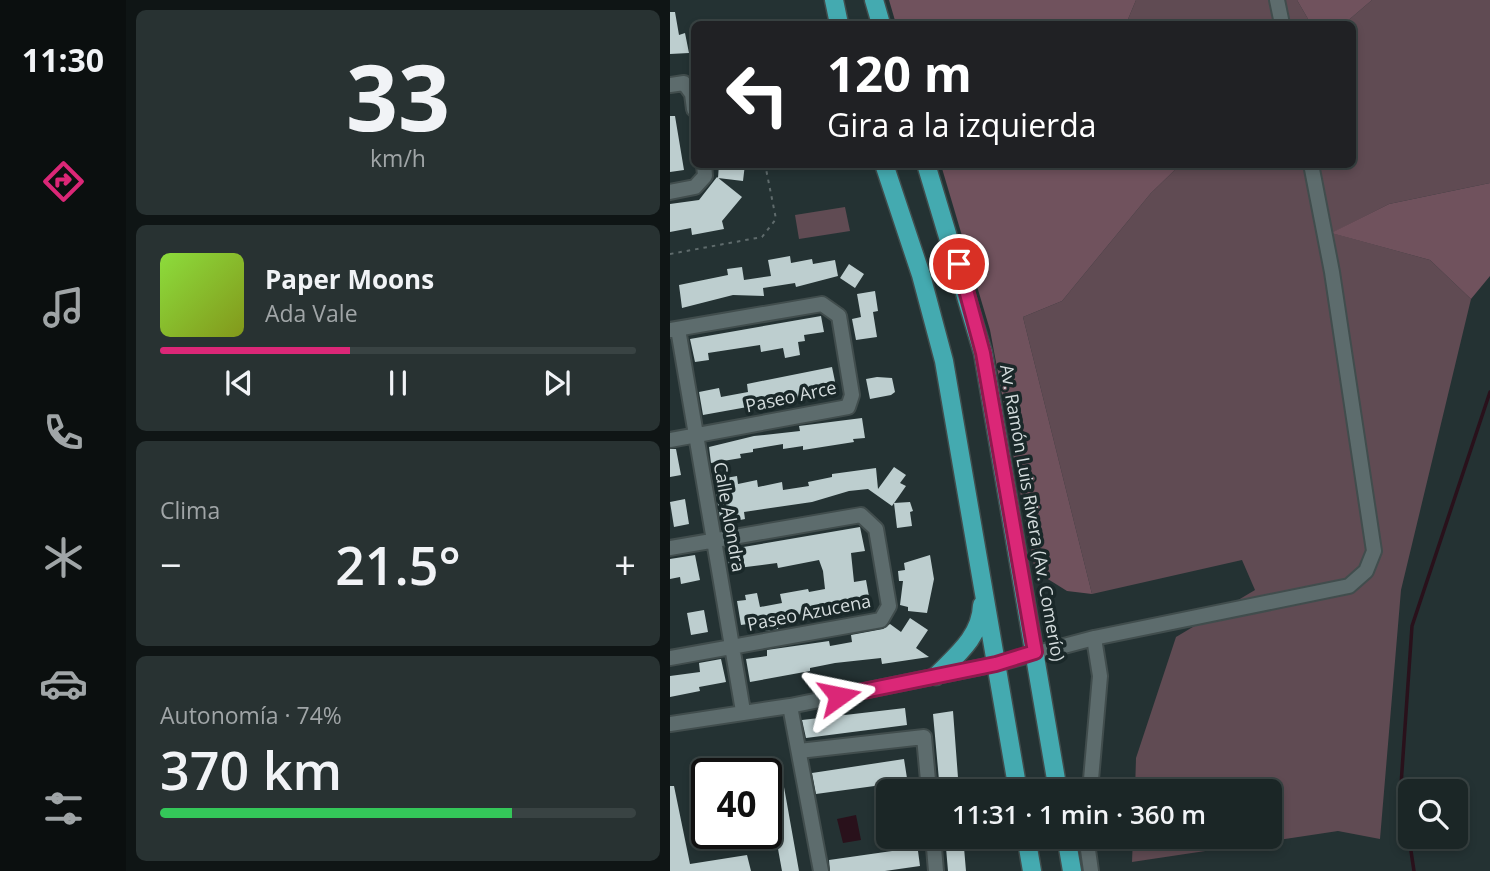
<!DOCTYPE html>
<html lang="es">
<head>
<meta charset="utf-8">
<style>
  :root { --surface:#1b2626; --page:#283232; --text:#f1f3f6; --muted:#a0a5a7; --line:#394343; --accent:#db2777 }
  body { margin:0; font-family:"Open Sans",sans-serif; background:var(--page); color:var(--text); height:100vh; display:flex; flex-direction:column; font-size:26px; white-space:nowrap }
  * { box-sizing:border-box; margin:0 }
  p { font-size:23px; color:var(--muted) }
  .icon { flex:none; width:38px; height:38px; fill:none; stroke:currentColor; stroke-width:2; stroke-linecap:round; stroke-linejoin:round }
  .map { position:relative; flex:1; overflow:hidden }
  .drawer { display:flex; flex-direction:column; gap:10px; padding:10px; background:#0f1515; width:544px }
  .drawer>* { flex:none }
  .hud { position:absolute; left:21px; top:21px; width:665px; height:147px; border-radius:10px; box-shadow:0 4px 10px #0003,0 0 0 2px var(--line); background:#202124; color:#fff; overflow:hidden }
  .tools { position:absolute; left:728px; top:779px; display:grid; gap:14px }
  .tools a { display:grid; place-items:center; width:70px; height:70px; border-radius:10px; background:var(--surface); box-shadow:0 4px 10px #0003,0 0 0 2px var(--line); font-size:35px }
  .speed { position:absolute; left:21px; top:758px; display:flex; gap:14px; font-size:35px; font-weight:700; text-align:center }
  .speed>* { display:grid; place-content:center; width:91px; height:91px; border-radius:50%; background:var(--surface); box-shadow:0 4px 10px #0003,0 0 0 2px var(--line); line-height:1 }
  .speed .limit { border:4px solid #111; border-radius:10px; background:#fff; color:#111 }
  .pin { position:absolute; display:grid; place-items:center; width:60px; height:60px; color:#fff; margin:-30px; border:4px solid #fff; border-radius:50%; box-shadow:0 2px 7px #0007 }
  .me { position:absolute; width:77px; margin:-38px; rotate:78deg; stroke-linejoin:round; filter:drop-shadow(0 0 5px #0008) }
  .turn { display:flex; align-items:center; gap:24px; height:147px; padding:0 21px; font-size:32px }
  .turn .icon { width:91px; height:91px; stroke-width:2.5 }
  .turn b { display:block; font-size:49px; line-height:60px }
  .big { font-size:52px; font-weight:600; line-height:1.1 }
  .drawer .card { flex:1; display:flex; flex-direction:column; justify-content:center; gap:10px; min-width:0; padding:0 24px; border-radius:10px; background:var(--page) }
  .drawer .dial { align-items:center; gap:0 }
  .dial b { font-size:91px; line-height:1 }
  .song { display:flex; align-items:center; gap:21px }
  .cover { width:84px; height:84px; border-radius:10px; background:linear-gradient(135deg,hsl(90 70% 55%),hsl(70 70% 35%)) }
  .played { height:7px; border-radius:4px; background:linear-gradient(90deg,var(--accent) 40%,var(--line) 40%) }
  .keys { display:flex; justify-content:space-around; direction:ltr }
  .heat { display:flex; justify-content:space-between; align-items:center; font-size:38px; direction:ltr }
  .charge { height:10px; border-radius:5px; background:linear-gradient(90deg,#34c759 74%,var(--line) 0) }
  .trip { position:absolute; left:206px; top:779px; width:406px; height:70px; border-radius:10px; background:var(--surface); box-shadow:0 4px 10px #0003,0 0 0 2px var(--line); font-weight:600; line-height:70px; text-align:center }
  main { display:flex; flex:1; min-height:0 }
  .tab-bar { display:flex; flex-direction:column; width:126px; justify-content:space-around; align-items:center; background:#0b0f0f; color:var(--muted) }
  .tab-bar .icon { width:49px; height:49px }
  .tab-bar .selected { color:var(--accent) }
  .tab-bar b { font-size:32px; color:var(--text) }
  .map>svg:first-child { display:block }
  .green { fill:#604b53 }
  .forest { fill:#70525d }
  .water { fill:#29111b }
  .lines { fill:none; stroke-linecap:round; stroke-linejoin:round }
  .stream { stroke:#29111b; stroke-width:3.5 }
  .building { fill:#bdcecf }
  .minor-casing { stroke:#414d4d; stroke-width:18 }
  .major-casing { stroke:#414d4d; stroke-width:21 }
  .path { stroke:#5f6b6c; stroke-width:2; stroke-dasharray:3.5 5; stroke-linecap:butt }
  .minor { stroke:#5d6c6d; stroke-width:14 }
  .major { stroke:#44aab0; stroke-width:18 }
  .route-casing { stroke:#8e194d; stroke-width:18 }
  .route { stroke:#db2777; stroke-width:12 }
  .labels { text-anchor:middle; stroke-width:7; stroke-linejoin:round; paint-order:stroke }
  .street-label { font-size:18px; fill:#d5ddde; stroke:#1a2829 }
</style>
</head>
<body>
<main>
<nav class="tab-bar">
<b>11:30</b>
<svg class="icon selected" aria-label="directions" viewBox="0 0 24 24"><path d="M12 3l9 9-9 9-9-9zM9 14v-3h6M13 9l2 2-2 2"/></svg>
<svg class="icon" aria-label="music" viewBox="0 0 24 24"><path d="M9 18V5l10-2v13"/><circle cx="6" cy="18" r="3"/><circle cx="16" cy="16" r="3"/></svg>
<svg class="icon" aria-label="phone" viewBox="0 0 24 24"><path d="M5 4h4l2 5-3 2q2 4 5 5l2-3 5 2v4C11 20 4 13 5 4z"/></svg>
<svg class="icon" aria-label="climate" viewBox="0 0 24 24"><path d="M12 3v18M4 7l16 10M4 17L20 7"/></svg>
<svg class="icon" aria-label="car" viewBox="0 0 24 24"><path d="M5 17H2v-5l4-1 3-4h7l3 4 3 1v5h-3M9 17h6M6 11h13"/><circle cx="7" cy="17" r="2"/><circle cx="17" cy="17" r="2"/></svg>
<svg class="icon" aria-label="filters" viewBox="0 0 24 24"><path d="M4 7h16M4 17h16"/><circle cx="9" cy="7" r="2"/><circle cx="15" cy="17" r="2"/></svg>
</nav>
<section class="drawer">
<div class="card dial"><b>33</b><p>km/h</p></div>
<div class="card">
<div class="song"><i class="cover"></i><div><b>Paper Moons</b><p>Ada Vale</p></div></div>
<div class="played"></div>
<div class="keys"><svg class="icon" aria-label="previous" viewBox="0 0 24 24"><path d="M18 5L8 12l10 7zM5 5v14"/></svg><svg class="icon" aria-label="pause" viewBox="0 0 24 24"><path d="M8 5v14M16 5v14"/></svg><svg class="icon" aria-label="next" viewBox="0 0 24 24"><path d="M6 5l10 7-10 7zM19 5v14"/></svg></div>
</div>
<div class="card"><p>Clima</p>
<div class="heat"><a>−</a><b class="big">21.5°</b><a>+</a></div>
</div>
<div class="card"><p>Autonomía · 74%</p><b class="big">370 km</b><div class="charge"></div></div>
</section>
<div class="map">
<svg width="820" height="871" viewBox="0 0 820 871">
  <rect width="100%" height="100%" fill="#243233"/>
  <path class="green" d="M466,0H627L641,24H456Z
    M702,0H820V183L719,204L662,233L760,260L801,299L731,590L710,839L668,831L462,862L463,837L600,836V791H465L466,758L506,637L585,590L572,560L422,594L353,317L392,301L481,193L510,165L682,164V24H674Z
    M175,207L180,231L129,239L125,215Z"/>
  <path class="forest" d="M219,0H466L456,24H226Z
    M627,0H702L674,24H641Z
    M271,165H510L481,193L392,301L353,317L422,594L397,591L365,571L320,330Z
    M820,183V276L801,299L760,260L661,233L719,204Z"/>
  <path class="water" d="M186,815L191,840L173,843L167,819Z"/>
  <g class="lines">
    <path class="stream" d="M744,871L731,785L742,626L820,392"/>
  </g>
  <path class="building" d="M0,12H5L9,35L15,33L19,53L0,54Z
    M0,116H5L14,170L0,172Z
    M49,164H75L73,181L48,178Z
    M47,177L72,197L52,221L54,229L22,235L21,228L0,232V204L29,200Z
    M120,256L121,263L142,259L143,264L165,260L168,276L126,287L125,283L93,288L94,296L63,295L12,308L9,285L58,275L57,269L72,267L74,280L101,276L98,260Z
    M179,264L194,274L185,288L170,278Z
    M205,291L208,311L203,312L207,337L186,340L182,319L191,317L187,294Z
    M151,316L154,332L134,335L135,341L128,342L130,355L115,358L113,348L91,352L90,345L38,353L39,360L25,362L20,339Z
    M162,367L167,391L33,415L29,392L49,388L51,397L78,392L77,384Z
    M207,377L222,378L225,392L221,395L200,399L196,379Z
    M192,418L195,438L183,439L184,442L133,450V446L113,449V444L83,449V452L70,454L71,458L41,463L39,447L84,436L130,431L129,426Z
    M0,449H6L11,475L0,477Z
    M224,467L236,475L230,483L236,486L222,506L198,489L179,491L142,502L74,512L75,519L51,524L44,480L67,476L68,484L87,480L88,487L112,482L113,490L139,486L138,482L162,477V474L206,468L208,489Z
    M15,499L19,524L4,527L0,502Z
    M240,502L243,511L240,512L242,526L227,528L224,503Z
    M190,527L195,551L181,553L184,582L196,580L200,602L109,618L108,629L94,631L92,622L71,625L67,601L76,600L75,595L87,593L90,607L112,603L110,594L138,589L139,592L155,589L153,571L149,560L108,568L107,563L60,569L56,550Z
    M25,555L30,580L11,584L10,577L0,579V559Z
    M260,555L264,579L257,613L238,611V607L230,605L233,581H229L228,571L235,570L234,563Z
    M34,610L38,632L21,635L17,613Z
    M240,618L258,630L246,648L259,657L212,664L211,658L165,663L140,668V671L80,682L76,659L97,656V650L159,641L160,646L182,642L181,635L213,629L220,624L231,632Z
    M51,659L56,682L29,687L30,691L0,697V676L30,672L29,663Z
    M235,708L237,725L136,738L132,720Z
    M283,711L289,791H270L263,714Z
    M109,759L129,871H112L104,827L92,762Z
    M234,759L239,791H221L219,784L146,794L142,773Z
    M0,786H4L20,864L77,855L81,871H0Z
    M227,836H246L250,866L215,871H160L159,860L229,850Z
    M275,836H293L296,871H278Z"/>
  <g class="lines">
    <defs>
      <path id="minor" d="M607,0L612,24
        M0,85L14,83L22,94L24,109
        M0,192L25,187L35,176L34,164
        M8,329L73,711
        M0,330L152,304L169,316L182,395L178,407L0,440
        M0,548L191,515L206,529L219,606L211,620L0,658
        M120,706L151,871
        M0,724L120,706L326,664L424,638L679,586L696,571L704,551L662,272L641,164
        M129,751L254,737L259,791
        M420,791L430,676L424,638
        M263,836L266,871
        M416,836L421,871"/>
      <path id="major" d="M164,0L169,24
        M204,0L211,24
        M214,164L251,275L274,361L348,791
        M256,164L313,353L388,791
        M266,676C287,655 311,636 312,605
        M356,836L362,871
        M396,836L402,871"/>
    </defs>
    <use href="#minor" class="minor-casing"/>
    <use href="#major" class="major-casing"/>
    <path class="path" d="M0,254L92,237L106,219L95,164"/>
    <use href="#minor" class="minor"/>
    <use href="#major" class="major"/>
  </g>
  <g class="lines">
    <defs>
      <path id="route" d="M169,696L326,664L365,652L313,353L289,264"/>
    </defs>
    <use href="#route" class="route-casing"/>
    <use href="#route" class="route"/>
  </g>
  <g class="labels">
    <g class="street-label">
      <text transform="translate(121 397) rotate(-12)" y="6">Paseo Arce</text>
      <text transform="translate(362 513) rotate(80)" y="6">Av. Ramón Luis Rivera (Av. Comerío)</text>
      <text transform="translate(59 517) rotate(80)" y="6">Calle Alondra</text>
      <text transform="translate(139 613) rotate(-11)" y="6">Paseo Azucena</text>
    </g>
  </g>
</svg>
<div class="tools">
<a><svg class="icon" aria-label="search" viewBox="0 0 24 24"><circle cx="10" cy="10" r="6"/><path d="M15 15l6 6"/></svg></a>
</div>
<div class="speed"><div class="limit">40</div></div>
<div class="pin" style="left:289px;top:264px;background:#d93025"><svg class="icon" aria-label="arrive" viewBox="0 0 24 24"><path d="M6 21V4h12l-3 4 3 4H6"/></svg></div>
<svg class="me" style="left:169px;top:696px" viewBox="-20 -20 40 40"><path d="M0-17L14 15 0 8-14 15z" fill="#db2777" stroke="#fff" stroke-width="4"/></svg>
<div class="trip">11:31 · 1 min · 360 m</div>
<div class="hud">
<div class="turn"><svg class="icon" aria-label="left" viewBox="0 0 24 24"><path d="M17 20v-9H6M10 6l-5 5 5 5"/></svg><div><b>120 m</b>Gira a la izquierda</div></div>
</div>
</div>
</main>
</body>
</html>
